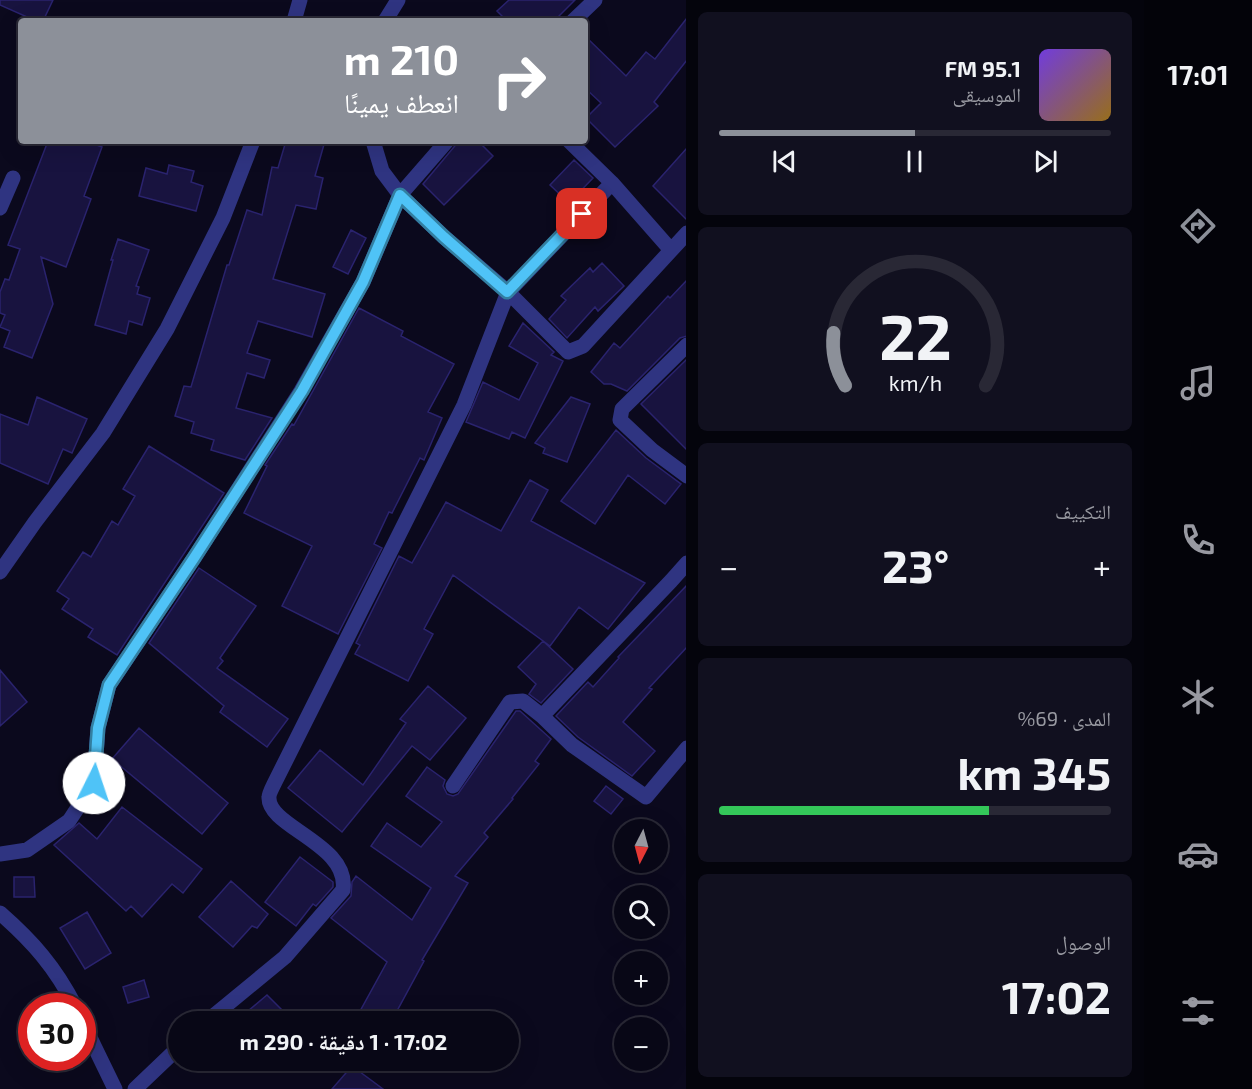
<!DOCTYPE html>
<html lang="ar">
<head>
<meta charset="utf-8">
<style>
  :root { --surface:#080716; --page:#11101f; --text:#f1f3f6; --muted:#9899a1; --line:#292835; --accent:#8c9099 }
  body { margin:0; font-family:"Exo 2","Noto Naskh Arabic",sans-serif; background:var(--page); color:var(--text); direction:rtl; height:100vh; display:flex; flex-direction:column; font-size:22px; white-space:nowrap }
  * { box-sizing:border-box; margin:0 }
  p { font-size:20px; color:var(--muted) }
  .icon { flex:none; width:33px; height:33px; fill:none; stroke:currentColor; stroke-width:2; stroke-linecap:round; stroke-linejoin:round }
  .map { position:relative; flex:1; overflow:hidden; direction:ltr }
  .side { display:flex; flex-direction:column; gap:12px; padding:12px; background:#04040c; width:458px }
  .side>* { flex:none }
  .banner { position:absolute; left:18px; top:18px; width:570px; height:126px; border-radius:6px; box-shadow:0 6px 24px #0002,0 0 0 2px var(--line); direction:rtl; background:#8c9099; color:#fff; overflow:hidden }
  .needle { width:39px; rotate:186deg }
  .buttons { position:absolute; left:614px; top:819px; display:grid; gap:12px }
  .buttons a { display:grid; place-items:center; width:54px; height:54px; border-radius:50%; background:var(--surface); box-shadow:0 6px 24px #0002,0 0 0 2px var(--line); font-size:30px }
  .speed { position:absolute; left:18px; top:993px; display:flex; gap:12px; font-size:30px; font-weight:700; text-align:center }
  .speed>* { display:grid; place-content:center; width:78px; height:78px; border-radius:50%; background:var(--surface); box-shadow:0 6px 24px #0002,0 0 0 2px var(--line); line-height:1 }
  .speed .limit { border:9px solid #d22; background:#fff; color:#111 }
  .pin { position:absolute; display:grid; place-items:center; width:51px; height:51px; color:#fff; margin:-26px; border-radius:12px; box-shadow:0 3px 9px #0006 }
  .me { position:absolute; width:66px; margin:-33px; rotate:4deg; stroke-linejoin:round; filter:drop-shadow(0 0 4px #0008) }
  .turn { display:flex; align-items:center; gap:21px; height:126px; padding:0 30px; font-size:27px }
  .turn .icon { width:78px; height:78px; stroke-width:2.5 }
  .turn b { display:block; font-size:42px; line-height:51px }
  .big { font-size:45px; font-weight:700; line-height:1.1 }
  .side .widget { flex:1; display:flex; flex-direction:column; justify-content:center; gap:9px; min-width:0; padding:0 21px; border-radius:9px; background:var(--page) }
  .side .dial { align-items:center; gap:0 }
  .dial svg { height:156px; overflow:visible; fill:none; stroke:var(--line); stroke-width:7; stroke-linecap:round; text-anchor:middle }
  .dial text { fill:var(--text); stroke:none }
  .song { display:flex; align-items:center; gap:18px }
  .cover { width:72px; height:72px; border-radius:9px; background:linear-gradient(135deg,hsl(260 70% 55%),hsl(40 70% 35%)) }
  .played { height:6px; border-radius:3px; background:linear-gradient(90deg,var(--accent) 50%,var(--line) 50%) }
  .keys { display:flex; justify-content:space-around; direction:ltr }
  .heat { display:flex; justify-content:space-between; align-items:center; font-size:33px; direction:ltr }
  .charge { height:9px; border-radius:4px; background:linear-gradient(90deg,#34c759 69%,var(--line) 0) }
  .trip { position:absolute; left:168px; top:1011px; width:351px; height:60px; border-radius:30px; background:var(--surface); box-shadow:0 6px 24px #0002,0 0 0 2px var(--line); font-weight:700; line-height:60px; text-align:center; direction:rtl }
  main { display:flex; flex:1; min-height:0 }
  .tab-bar { display:flex; flex-direction:column; width:108px; justify-content:space-around; align-items:center; background:#030309; color:var(--muted) }
  .tab-bar .icon { width:42px; height:42px }
  .tab-bar .on { color:var(--accent) }
  .tab-bar b { font-size:27px; color:var(--text) }
  .map>svg:first-child { display:block }
  .building { fill:#18133f; stroke:#2a236e; stroke-width:1.5 }
  .lines { fill:none; stroke-linecap:round; stroke-linejoin:round }
  .street { stroke:#2f3481; stroke-width:15 }
  .route-casing { stroke:#337fa1; stroke-width:15 }
  .route { stroke:#4fc3f7; stroke-width:10 }
</style>
</head>
<body>
<main>
<nav class="tab-bar">
<b>17:01</b>
<svg class="icon on" aria-label="directions" viewBox="0 0 24 24"><path d="M12 3l9 9-9 9-9-9zM9 14v-3h6M13 9l2 2-2 2"/></svg>
<svg class="icon" aria-label="music" viewBox="0 0 24 24"><path d="M9 18V5l10-2v13"/><circle cx="6" cy="18" r="3"/><circle cx="16" cy="16" r="3"/></svg>
<svg class="icon" aria-label="phone" viewBox="0 0 24 24"><path d="M5 4h4l2 5-3 2q2 4 5 5l2-3 5 2v4C11 20 4 13 5 4z"/></svg>
<svg class="icon" aria-label="climate" viewBox="0 0 24 24"><path d="M12 3v18M4 7l16 10M4 17L20 7"/></svg>
<svg class="icon" aria-label="car" viewBox="0 0 24 24"><path d="M5 17H2v-5l4-1 3-4h7l3 4 3 1v5h-3M9 17h6M6 11h13"/><circle cx="7" cy="17" r="2"/><circle cx="17" cy="17" r="2"/></svg>
<svg class="icon" aria-label="filters" viewBox="0 0 24 24"><path d="M4 7h16M4 17h16"/><circle cx="9" cy="7" r="2"/><circle cx="15" cy="17" r="2"/></svg>
</nav>
<section class="side">
<div class="widget">
<div class="song"><i class="cover"></i><div><b>95.1 FM</b><p>الموسيقى</p></div></div>
<div class="played"></div>
<div class="keys"><svg class="icon" aria-label="previous" viewBox="0 0 24 24"><path d="M18 5L8 12l10 7zM5 5v14"/></svg><svg class="icon" aria-label="pause" viewBox="0 0 24 24"><path d="M8 5v14M16 5v14"/></svg><svg class="icon" aria-label="next" viewBox="0 0 24 24"><path d="M6 5l10 7-10 7zM19 5v14"/></svg></div>
</div>
<div class="widget dial"><svg viewBox="0 0 100 80">
<path d="M14 69A42 42 0 1 1 86 69"/>
<path d="M14 69A42 42 0 0 1 8 42" stroke="#8c9099"/>
<text x="50" y="56" font-size="32" font-weight="700">22</text>
<text x="50" y="72" font-size="11">km/h</text>
</svg></div>
<div class="widget"><p>التكييف</p>
<div class="heat"><a>−</a><b class="big">23°</b><a>+</a></div>
</div>
<div class="widget"><p>المدى · 69%</p><b class="big">345 km</b><div class="charge"></div></div>
<div class="widget"><p>الوصول</p><b class="big">17:02</b></div>
</section>
<div class="map">
<svg width="687" height="1089" viewBox="0 0 687 1089">
  <rect width="100%" height="100%" fill="#0b091d"/>
  <path class="building" d="M0,0H53L43,21H36L0,5Z
    M509,0H575L554,21H507L497,11Z
    M687,18V60L654,102L658,106L615,147L586,118L601,103L585,88V36L626,76L646,52L655,59Z
    M48,141H86L102,147L84,196L91,199L66,267L41,257L53,304L32,358L4,347L10,331L0,327L5,315L0,313V292L5,279L9,280L20,249L8,245Z
    M286,141H325L315,176L323,178L316,209L296,205L273,279L325,294L312,337L258,321L247,353L270,360L264,378L247,373L236,408L272,418L245,460L211,450L214,440L191,433L194,422L175,416L184,386L191,387L227,265H229L247,210L262,215L272,167L278,168Z
    M459,141H478L493,156L444,205L423,184Z
    M687,148V220L653,186Z
    M574,160L593,178L569,203L550,185Z
    M169,165L194,171L191,182L203,186L196,211L139,196L146,168L167,174Z
    M351,230L366,238L348,274L333,267Z
    M118,239L149,250L136,286L139,287L137,294L150,298L142,325L129,321L126,334L95,325L113,260H111Z
    M602,263L624,286L598,311L595,307L567,338L549,319L566,300L561,296L590,268L593,272Z
    M687,280V336L680,338L627,391L611,384H604L591,372L614,343L620,348L668,296L670,298Z
    M359,308L403,331L401,336L454,364L428,412L442,418L424,460L420,458L392,513L389,512L374,544L382,548L338,634L282,606L312,546L244,513L267,466L265,465L292,424L294,425Z
    M523,323L554,352L551,355L563,361L525,438L512,432L509,439L466,422L483,382L519,400L538,363L509,346Z
    M687,359V450L641,404Z
    M37,397L87,419L72,453L63,449L48,484L0,463V414L28,425Z
    M571,397L590,404L567,462L543,453L545,448L535,443Z
    M616,430L646,458L681,484L665,504L628,475L595,524L561,501Z
    M149,446L224,493L117,655L88,637L93,629L62,609L69,599L57,591L83,552L91,557L112,521L118,525L135,496L123,489Z
    M530,480L548,490L531,521L645,583L608,629L579,607L550,646L453,575L424,629L433,634L408,681L355,654L360,645L356,643L399,556L412,563L446,502L501,531Z
    M199,568L256,606L220,658L223,661L217,668L288,719L267,747L220,712L224,706L149,643Z
    M687,585V647L649,688L652,689L623,722L655,751L632,776L578,737L556,716L588,682L593,687L619,658L618,657Z
    M543,641L573,669L541,703L529,694L536,684L518,667Z
    M0,670L27,702L0,726Z
    M428,686L466,718L430,760L412,746L342,832L288,788L320,750L363,785L406,723L400,719Z
    M516,711H520L551,739L535,761L539,764L512,798L513,799L484,833L488,837L455,876L468,883L422,960L424,961L391,1022H354L387,962L331,918L351,896L352,882L356,876L412,920L431,888L371,846L387,823L421,847L442,822L406,796L427,767L445,780L443,786L447,794L453,796L458,794Z
    M139,728L228,803L202,834L112,759Z
    M606,786L623,799L611,814L594,801Z
    M122,807L202,869L183,893L172,884L142,917L131,906L126,911L54,845L79,823L97,839Z
    M300,857L333,882V887L316,906L313,904L296,926L265,902Z
    M14,877H34L35,897H14Z
    M231,881L268,914L257,928L252,926L233,947L199,917Z
    M87,912L111,953L85,969L60,928Z
    M144,980L149,997L128,1003L123,987Z
    M267,995L294,1022H235Z
    M352,1066L383,1089H332Z"/>
  <g class="lines">
    <path class="street" d="M294,21L300,0
      M385,21L398,0
      M573,21L595,0
      M373,141L382,171L400,195L444,237L508,292L568,352L583,346L687,233
      M569,141L612,183L670,249
      M0,208L13,178
      M687,345L622,409L620,420L652,450L687,476
      M0,572L35,522L103,433L167,329L223,218L253,141
      M542,716L671,581L687,563
      M453,786L510,702L523,701L542,716L572,745L646,797L687,748
      M0,854L27,850L69,821L94,783L98,728L109,685L194,558L301,391L363,282L400,195L447,141
      M0,913C33,942 55,967 75,1006
      M82,1021L115,1089
      M206,1022L285,957L343,890C350,844 267,827 269,797C269,794 272,788 274,784L464,405L508,292L612,183
      M135,1089L178,1048"/>
  </g>
  <g class="lines">
    <defs>
      <path id="route" d="M94,783L98,728L109,685L194,558L302,391L363,282L400,195L444,237L507,292L582,214"/>
    </defs>
    <use href="#route" class="route-casing"/>
    <use href="#route" class="route"/>
  </g>
</svg>
<div class="buttons">
<a><svg class="needle" viewBox="-14 -14 28 28"><path d="M0-13l5 13h-10z" fill="#e53935"/><path d="M0 13l5-13h-10z" fill="#9899a1"/></svg></a>
<a><svg class="icon" aria-label="search" viewBox="0 0 24 24"><circle cx="10" cy="10" r="6"/><path d="M15 15l6 6"/></svg></a>
<a>+</a>
<a>−</a>
</div>
<div class="speed"><div class="limit">30</div></div>
<div class="pin" style="left:582px;top:214px;background:#d93025"><svg class="icon" aria-label="arrive" viewBox="0 0 24 24"><path d="M6 21V4h12l-3 4 3 4H6"/></svg></div>
<svg class="me" style="left:94px;top:783px" viewBox="-20 -20 40 40"><circle r="19" fill="#fff"/><path d="M0-13L10 11 0 6-10 11z" fill="#4fc3f7"/></svg>
<div class="trip">17:02 · 1 دقيقة · 290 m</div>
<div class="banner">
<div class="turn"><svg class="icon" aria-label="right" viewBox="0 0 24 24"><path d="M7 20v-9h11M14 6l5 5-5 5"/></svg><div><b>210 m</b>انعطف يمينًا</div></div>
</div>
</div>
</main>
</body>
</html>
